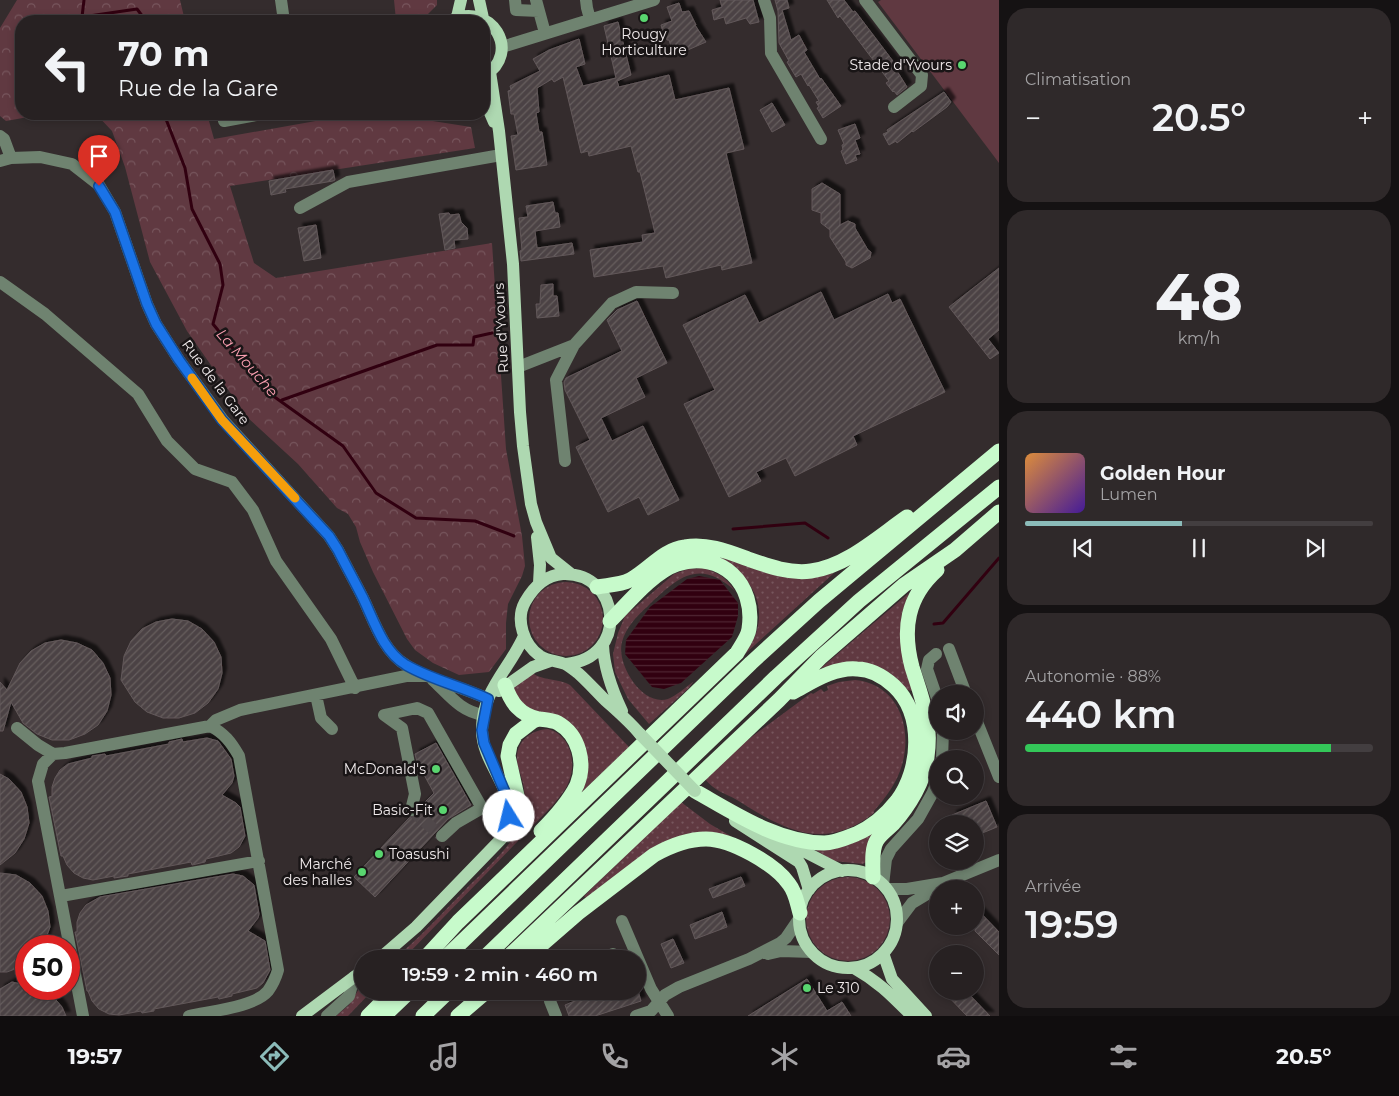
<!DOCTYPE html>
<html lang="fr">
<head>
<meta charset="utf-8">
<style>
  :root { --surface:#272122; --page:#2f292a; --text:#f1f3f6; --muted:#a4a3a5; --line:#433e40; --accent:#8bbbb9 }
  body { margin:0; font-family:Montserrat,sans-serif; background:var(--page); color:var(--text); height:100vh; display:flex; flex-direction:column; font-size:19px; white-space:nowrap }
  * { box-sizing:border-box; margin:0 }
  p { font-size:16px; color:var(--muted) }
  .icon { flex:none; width:28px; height:28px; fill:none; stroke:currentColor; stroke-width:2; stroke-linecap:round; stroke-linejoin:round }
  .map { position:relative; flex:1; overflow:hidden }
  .panel { display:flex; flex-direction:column; gap:8px; padding:8px; background:#151213; width:400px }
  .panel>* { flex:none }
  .guide { position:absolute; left:15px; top:15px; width:475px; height:105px; border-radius:20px; box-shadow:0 2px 8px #0003,0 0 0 1px var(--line); background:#272122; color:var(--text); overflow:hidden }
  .tools { position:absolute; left:929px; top:685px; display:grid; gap:10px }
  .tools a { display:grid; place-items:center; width:55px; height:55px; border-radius:50%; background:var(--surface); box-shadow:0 2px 8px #0003,0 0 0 1px var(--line); font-size:25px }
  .speed { position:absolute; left:15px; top:935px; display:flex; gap:10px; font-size:25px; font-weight:700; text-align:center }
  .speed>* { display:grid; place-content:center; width:65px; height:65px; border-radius:50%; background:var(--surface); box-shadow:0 2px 8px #0003,0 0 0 1px var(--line); line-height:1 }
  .speed .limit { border:8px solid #d22; background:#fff; color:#111 }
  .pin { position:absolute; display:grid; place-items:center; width:42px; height:42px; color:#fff; margin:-51px -21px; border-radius:50% 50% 50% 0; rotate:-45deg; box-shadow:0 0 5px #0007 }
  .pin .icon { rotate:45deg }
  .me { position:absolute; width:55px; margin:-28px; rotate:351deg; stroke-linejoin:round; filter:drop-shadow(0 0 4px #0008) }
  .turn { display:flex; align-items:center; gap:18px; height:105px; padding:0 20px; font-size:22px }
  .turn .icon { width:65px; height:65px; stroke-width:2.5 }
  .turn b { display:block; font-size:35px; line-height:42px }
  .big { font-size:38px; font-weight:600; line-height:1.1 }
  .panel .card { flex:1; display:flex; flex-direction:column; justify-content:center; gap:8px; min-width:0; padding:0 18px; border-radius:20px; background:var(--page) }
  .panel .dial { align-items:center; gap:0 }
  .dial b { font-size:65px; line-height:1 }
  .song { display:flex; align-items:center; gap:15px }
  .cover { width:60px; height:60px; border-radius:8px; background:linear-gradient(135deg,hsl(30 70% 55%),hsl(260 70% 35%)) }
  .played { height:5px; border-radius:2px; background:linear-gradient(90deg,var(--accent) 45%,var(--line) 45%) }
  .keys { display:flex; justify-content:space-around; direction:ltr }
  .heat { display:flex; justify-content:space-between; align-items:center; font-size:28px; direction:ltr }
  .charge { height:8px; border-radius:4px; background:linear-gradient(90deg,#34c759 88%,var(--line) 0) }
  .trip { position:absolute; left:354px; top:950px; width:292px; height:50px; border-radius:25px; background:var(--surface); box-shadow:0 2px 8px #0003,0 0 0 1px var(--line); font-weight:600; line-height:50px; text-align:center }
  .tabs { display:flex; height:80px; justify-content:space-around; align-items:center; background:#100d0e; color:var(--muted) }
  .tabs .icon { width:35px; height:35px }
  .tabs .selected { color:var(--accent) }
  .tabs b { font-size:22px; color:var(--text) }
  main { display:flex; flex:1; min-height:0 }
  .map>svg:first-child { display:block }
  .grass { fill:url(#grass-dots) }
  .forest { fill:url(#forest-crowns) }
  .green { fill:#603941 }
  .water { fill:url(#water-rules) }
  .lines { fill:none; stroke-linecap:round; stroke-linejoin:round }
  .stream { stroke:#310010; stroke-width:3 }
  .building { fill:url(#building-hatch); stroke:#62585a; filter:url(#shadow) }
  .minor-tunnel { stroke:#50484a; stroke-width:12; stroke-dasharray:12 6; stroke-linecap:butt }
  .minor { stroke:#6f8370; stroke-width:12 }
  .major { stroke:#aed8b1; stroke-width:12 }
  .highway { stroke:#c7facb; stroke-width:15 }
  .major-bridge { stroke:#aed8b1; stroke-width:12 }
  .route-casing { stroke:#114b97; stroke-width:12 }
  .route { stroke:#1a73e8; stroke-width:9 }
  .slow { stroke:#f59e0b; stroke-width:9 }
  .poi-dot { fill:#59d56f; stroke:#191516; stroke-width:2 }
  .labels { text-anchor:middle; stroke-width:5; stroke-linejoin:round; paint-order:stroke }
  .poi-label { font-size:14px; fill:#f0eaeb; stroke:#191516; text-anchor:end }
  .street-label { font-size:14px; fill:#f0eaeb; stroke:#191516 }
  .water-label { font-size:15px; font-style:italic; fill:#fca0b2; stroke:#191516 }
</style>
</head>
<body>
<main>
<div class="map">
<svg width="999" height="1016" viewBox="0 0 999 1016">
  <defs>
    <pattern id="grass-dots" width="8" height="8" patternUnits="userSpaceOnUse" patternTransform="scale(1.25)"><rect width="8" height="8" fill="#603941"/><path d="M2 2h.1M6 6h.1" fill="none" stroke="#77565d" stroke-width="1.8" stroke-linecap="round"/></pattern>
    <pattern id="forest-crowns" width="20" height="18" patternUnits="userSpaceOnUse" patternTransform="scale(1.25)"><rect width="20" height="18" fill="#603941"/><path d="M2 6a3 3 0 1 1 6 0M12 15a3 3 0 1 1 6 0" fill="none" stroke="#77565d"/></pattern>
    <pattern id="water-rules" width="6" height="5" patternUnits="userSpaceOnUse" patternTransform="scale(1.25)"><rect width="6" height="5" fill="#310010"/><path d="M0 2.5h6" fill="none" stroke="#4f2533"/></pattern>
    <pattern id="building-hatch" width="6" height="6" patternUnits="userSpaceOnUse" patternTransform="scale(1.25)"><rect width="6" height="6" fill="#4c4344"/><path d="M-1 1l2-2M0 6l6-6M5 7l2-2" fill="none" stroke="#665e5f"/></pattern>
    <filter id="shadow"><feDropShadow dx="4.5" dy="-4.5" stdDeviation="1" flood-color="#0009"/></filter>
  </defs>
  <rect width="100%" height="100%" fill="#342c2d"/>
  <path class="grass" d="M719,556L824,575L834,573L745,654C749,647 755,638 757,630C766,596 745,574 719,556Z
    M704,568C720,574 726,577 735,591C699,558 678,577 648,606C637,616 626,627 622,642C616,664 642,707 668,699C676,696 686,687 693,682L689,688L649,724L628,699L615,672L613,654L618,633L625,616L674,574L688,569Z
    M529 619a37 37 0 1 1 74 0a37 37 0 1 1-74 0Z
    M909,593L902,613L900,630L914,691L907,690C881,658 858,660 821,668Z
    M531,672C541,681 558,678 570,685L629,747L581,793L588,762L585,745L532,711L518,700L512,685Z
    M855,680C898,684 913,727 902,765C897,783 886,797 874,811V813C825,852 784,830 737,800C725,793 714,791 705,779L746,741L811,693L813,694L821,689L824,692L828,690L827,686L839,682Z
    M548,729C570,735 577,761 569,781C566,790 559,797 554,804L403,959H394C420,938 442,913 465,890C482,872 513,847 520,823C523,813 525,800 524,789C523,779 518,770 517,760C516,741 531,730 548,729Z
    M681,802L710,824L734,838L710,833L586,898L584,896Z
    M875,832L867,846L866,862L863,864L834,861L812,848Z
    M806 919a42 42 0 1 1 84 0a42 42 0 1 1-84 0Z
    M362,984V991H372L348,1016H336L349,1005Z"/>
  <path class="forest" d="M17,0H180L185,21H21V114H45L6,121L0,116V28Z
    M394,0H437V5L421,21H388L396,20Z
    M96,114H207L214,139L355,114H399L407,117L471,127L475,148L230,186L254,263L276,278L492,243L506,449L522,536L525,566L522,576L508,604L506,623V649L489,672L459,675L433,663L415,650L407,639L373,572L360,542L356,527L348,514L337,508L298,464L248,418L187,331L150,262L125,167L112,131Z"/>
  <path class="green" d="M881,0H999V163L878,2Z"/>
  <path class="water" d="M699,576L720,580L738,603V616L732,637L681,683L664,689L652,687L625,654L626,640L650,607L687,579Z"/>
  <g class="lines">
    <path class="stream" d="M84,0L82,17L137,9L146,21
      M164,114L185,168L192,209L220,264L223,285L213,324L269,393L343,446L376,493L416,518L475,521L514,536
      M282,400L437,345H473L474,337L492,333
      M733,529L805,523L828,538
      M934,624L943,623L999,558"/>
  </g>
  <path class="building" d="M720,0H753L759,22L750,24L746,18L726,24L724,17L714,20L712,10L722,7Z
    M775,0H787L789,8L782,10L791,40L799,35L807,50L804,52L820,79L821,78L841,106L823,118L817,108L819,107L816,102L819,101L809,85L808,86L801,74L796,77L787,62L789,61L779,43L778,11Z
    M827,0H844L853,12L855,11L899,69L897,71L907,87L897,95L894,91L893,92L886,83L889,81L840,16L838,18Z
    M679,3L682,12L689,11L696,25H695L706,42L674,56L669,40H667L666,36H664L661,25L672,21L667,7Z
    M618,22L631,75L617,81L619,87L669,75L675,100L729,88L744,149L726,153L752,263L722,270L721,265L666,278L663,266L594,277L590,250L643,242L642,235L655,233L640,172H638L631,146L589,156L588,151L581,153L563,77L554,82L552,79L537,88L539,112L536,113L539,132H542L547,165L516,170L511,136L518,135L514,114H511L508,91L511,90L510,86L540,71L533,59L549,50L579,39L585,64L576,67L583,86L616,78L604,26Z
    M944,92L951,102L947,107L913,132L912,131L897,143L896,141L889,145L883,134L888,132L887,130Z
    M772,103L785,125L772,132L760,110Z
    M855,124L860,138L855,140L860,154L855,155L857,160L846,164L841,151L843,150L842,145L844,144L838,130Z
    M333,170L335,180L333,181L285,189L286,192L271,195L269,181Z
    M822,183L840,194V225L848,221L855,224V228L868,250L871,252L870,258L852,268L846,265V262L830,237V230L821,223V213L812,210V189Z
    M553,202L555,213H558L560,227L535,231L537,248L572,243L574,254L521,261L520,251L522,250L519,218L528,217L526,206Z
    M449,213L450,215L459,214L461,222L467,228L468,239L454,240L455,248L445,250L439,214Z
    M316,225L321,258L304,261L298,228Z
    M999,268V330L988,339L999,353L990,359L949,307Z
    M553,284V296H557L559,316L537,318L536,304H540L541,285Z
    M821,292L834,320L888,294L892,303L900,299L945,392L853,436L857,445L795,476L786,458L756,472L761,481L729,497L684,404L715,390L683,325L745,295L759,323Z
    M637,301L667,363L636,378L645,397L601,418L612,441L643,426L679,500L648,515L639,497L608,512L576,447L590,440L565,390L564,382L566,378L622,351L607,320L617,310Z
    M172,619L188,621L202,629L214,642L221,657L222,673L218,689L208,703L195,713L179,718H163L147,712L135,702L121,680L124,656L131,641L142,629L156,622Z
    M61,640L77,643L92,650L103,663L110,678L111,695L107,711L98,725L85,734L69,740H52L37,734L23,723L11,702L3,731H0V682L7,690L20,663L31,651L45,643Z
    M207,738L218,741L231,759L234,776L232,783L222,795L236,803L240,807L245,836L239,847L231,853L206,859L205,862L192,865L191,862L128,874V876L114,878V876L93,880L83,878L74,873L67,865L63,856H61L49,797L52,796V787L55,778L60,770L68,764L92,758V756L105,754L106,756L169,744V742L182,739L183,742Z
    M436,743L471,805L448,819L375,897L354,877L409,818L417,815L420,807L434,793L417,762L415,754Z
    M0,774L9,779L21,792L27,807L29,823L24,839L15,853L0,865Z
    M986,801L997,827L975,836V824H955L952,815Z
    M0,873L16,875L30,883L42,896L48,911L50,927L43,946H26V965L7,972H0Z
    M233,874L243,876L254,885L259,914L258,918L248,931L265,941L270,970L263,983L257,988L232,994V996L219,999L218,997L154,1009V1011L142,1013L141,1011L119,1015L109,1014L99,1009L92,1001L88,991H87L75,932H77V922L80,913L86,905L100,897Z
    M741,877L745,886L713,898L709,889Z
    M975,907L999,932V955L975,931Z
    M722,912L727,927L695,939L690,925Z
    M673,939L684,963L671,968L661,944Z
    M807,979L827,1011L842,1002L851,1016H748Z
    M12,982L26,985V989H41L51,994L62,1007L66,1016H0V989Z
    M608,991H638L641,1001L595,1016H569L565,1005L582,998V1000Z
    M943,991H966L990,1016H967Z"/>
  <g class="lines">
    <path class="minor-tunnel" d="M411,810L442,836"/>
    <path class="minor" d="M281,0L284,21
      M515,0L516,10L539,11
      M536,0L545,33
      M586,0L587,8L590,19
      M764,0L770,18L771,53L821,139
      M865,0L922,75L921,86L894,107
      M502,47L654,0
      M224,121L262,114
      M0,136L4,139L11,158
      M0,161L11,158L40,157L72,164L99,185L115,212L147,304L156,324L179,360L223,420L329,536L338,550C346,566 355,582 363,598C374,621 383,651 406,665C431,681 461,686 488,699
      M300,208L348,182L501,155
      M0,282L45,314L138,394L167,441L195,469L232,482L253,510L276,561L331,639L355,688
      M518,367L574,345L612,303L636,292L673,293
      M565,461L556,380L574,345
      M949,649L966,694
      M936,654L929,660L927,669L938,701
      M433,680C449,695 461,712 484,715
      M316,695L321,718L332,729
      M975,717L999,777
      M210,726L216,720L240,710L406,676H425
      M17,728L38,745L53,754L65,753L210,726C224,733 231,742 239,756L278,970C276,977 273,984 268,991C255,1007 210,1011 189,1016
      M53,754L43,764L38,781L83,1016
      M942,759L943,731
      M411,810L415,794L402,728L384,715L417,708L428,713L482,808L456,823L442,836
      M883,885L886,859L891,849L918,819L932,794L938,780
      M887,889H907L943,883L999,860
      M61,896L259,861
      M622,921L651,989L668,1016
      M897,923L912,903L937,888
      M768,954L781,951L812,952
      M601,959L613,954
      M551,991L550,1001L556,1016
      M327,1016L349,996L354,977
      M636,1016L651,1011L665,995L679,987L749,959L780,943L786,938L799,919"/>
    <path class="major" d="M479,0L483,18
      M457,17L461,0
      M450,21C491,0 523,53 484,76
      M490,72L499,131L513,264L520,412L523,446L531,504L536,522L551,558L571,574
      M484,99L494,122
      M537,537L540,565L539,583
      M603,645C604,669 612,690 622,711
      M566,664C630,658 621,572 563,574C545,575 533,588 525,602C515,620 524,645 540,656C548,661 557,661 565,664C569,666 574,670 578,673C587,681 596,691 605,700C617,711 629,721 640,734
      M499,691L533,667L550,661
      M735,821L799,862L802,867L809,890
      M780,839L842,871
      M799 919a49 49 0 1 1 98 0a49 49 0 1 1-98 0Z
      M883,953L892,979L926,1016
      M379,959L416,927L505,835C523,793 482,768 482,730C482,690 509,670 524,636
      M854,968C879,982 892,996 912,1016
      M302,1016L362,971"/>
    <path class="highway" d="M597,587C608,585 620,585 630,580C650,569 662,550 685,547C707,543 729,552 748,559C768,566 790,574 811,571C847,566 878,537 907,517
      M505,685C511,703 520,715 539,719C546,720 552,720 558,723C579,735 586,763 577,785C569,801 554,818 541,831
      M695,791C734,813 777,842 824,843C835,843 846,838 856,834C872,827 886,815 897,801C921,769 924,714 894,686C884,677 870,669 857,669C834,667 812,682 793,692
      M508,828L515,812L517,796L508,756L510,745L516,734L533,721L539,719
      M873,877C873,866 871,849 877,840C881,834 888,829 893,824C909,806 925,780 927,757C929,742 929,729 926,715C923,699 917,683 912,667C902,629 907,597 937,570
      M424,959L458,922L737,653C741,646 748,637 749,629C756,584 722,550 677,564C653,572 628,603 610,621
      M444,959L751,663L819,601L999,451
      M483,959L776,677L859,601L999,487
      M506,959L779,700L821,657L904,585L955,550L999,512
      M525,959L578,913L654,855C670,846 687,839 706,839C731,839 775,864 789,884C796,893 797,903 800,913
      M368,1016L393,991
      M384,1016L410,991
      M423,1016L449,991
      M458,1016L487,991"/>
    <path class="major-bridge" d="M640,734L695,791"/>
  </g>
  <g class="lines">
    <defs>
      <path id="route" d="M99,186L115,212L147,304L156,324L179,360L222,420L329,536L338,550C346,566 355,582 363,598C374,621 383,651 406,665C432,680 461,686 488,699L482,730L484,743L510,804L509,816"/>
    </defs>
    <use href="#route" class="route-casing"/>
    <use href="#route" class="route"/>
    <path class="slow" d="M192,378L222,420L295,498"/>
  </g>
  <g class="poi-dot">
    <circle cx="644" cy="18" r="5"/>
    <circle cx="962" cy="65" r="5"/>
    <circle cx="436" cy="769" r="5"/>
    <circle cx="443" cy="810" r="5"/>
    <circle cx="379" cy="854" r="5"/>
    <circle cx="362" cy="872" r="5"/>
    <circle cx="807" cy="988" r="5"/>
  </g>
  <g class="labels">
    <g class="poi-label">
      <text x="644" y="39" text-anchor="middle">Rougy<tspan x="644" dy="16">Horticulture</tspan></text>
      <text x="952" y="70">Stade d'Yvours</text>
      <text x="426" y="774">McDonald's</text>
      <text x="433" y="815">Basic-Fit</text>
      <text x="389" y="859" text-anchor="start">Toasushi</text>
      <text x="352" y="869">Marché<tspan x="352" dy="16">des halles</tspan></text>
      <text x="817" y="993" text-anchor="start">Le 310</text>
    </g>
    <g class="street-label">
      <text transform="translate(501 328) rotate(-93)" y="5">Rue d'Yvours</text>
      <text transform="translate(216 382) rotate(53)" y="5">Rue de la Gare</text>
    </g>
    <g class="water-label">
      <text transform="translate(247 363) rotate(49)" y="5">La Mouche</text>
    </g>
  </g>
</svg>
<div class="tools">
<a><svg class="icon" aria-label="sound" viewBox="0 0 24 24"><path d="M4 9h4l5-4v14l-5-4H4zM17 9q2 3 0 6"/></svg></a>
<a><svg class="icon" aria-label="search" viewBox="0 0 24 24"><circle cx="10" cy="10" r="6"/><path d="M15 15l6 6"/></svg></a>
<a><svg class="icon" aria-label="layers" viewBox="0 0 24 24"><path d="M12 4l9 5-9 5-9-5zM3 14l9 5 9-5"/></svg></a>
<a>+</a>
<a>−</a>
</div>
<div class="speed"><div class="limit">50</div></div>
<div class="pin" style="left:99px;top:186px;background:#d93025"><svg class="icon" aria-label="arrive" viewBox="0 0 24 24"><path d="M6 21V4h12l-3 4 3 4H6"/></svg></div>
<svg class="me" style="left:509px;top:816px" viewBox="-20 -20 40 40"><circle r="19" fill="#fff"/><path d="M0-13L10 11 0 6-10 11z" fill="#1a73e8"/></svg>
<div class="trip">19:59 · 2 min · 460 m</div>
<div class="guide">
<div class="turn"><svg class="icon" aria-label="left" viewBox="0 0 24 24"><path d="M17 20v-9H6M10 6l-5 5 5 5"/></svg><div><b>70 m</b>Rue de la Gare</div></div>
</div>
</div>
<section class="panel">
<div class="card"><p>Climatisation</p>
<div class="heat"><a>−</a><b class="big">20.5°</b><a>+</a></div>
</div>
<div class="card dial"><b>48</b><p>km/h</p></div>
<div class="card">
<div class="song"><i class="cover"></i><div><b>Golden Hour</b><p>Lumen</p></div></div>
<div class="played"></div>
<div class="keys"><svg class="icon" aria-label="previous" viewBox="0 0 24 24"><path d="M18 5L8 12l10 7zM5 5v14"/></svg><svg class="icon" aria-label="pause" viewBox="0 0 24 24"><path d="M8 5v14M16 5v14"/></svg><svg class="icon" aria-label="next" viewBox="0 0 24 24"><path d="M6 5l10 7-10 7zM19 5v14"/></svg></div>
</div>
<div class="card"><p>Autonomie · 88%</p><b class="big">440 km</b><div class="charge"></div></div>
<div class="card"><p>Arrivée</p><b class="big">19:59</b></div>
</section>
</main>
<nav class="tabs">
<b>19:57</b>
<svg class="icon selected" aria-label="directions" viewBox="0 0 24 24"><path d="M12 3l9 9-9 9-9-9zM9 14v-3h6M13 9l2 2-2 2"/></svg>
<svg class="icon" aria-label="music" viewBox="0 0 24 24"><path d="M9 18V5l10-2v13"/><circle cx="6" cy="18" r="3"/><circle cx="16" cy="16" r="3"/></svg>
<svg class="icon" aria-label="phone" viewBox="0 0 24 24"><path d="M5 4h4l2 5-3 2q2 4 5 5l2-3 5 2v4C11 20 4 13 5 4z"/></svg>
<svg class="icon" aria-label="climate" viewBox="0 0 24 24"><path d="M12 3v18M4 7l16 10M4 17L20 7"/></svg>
<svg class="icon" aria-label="car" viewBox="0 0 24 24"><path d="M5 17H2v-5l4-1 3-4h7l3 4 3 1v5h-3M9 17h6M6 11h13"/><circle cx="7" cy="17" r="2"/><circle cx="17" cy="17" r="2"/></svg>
<svg class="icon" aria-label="filters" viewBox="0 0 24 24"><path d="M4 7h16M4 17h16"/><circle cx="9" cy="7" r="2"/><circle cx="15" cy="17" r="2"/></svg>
<b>20.5°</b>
</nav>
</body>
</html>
